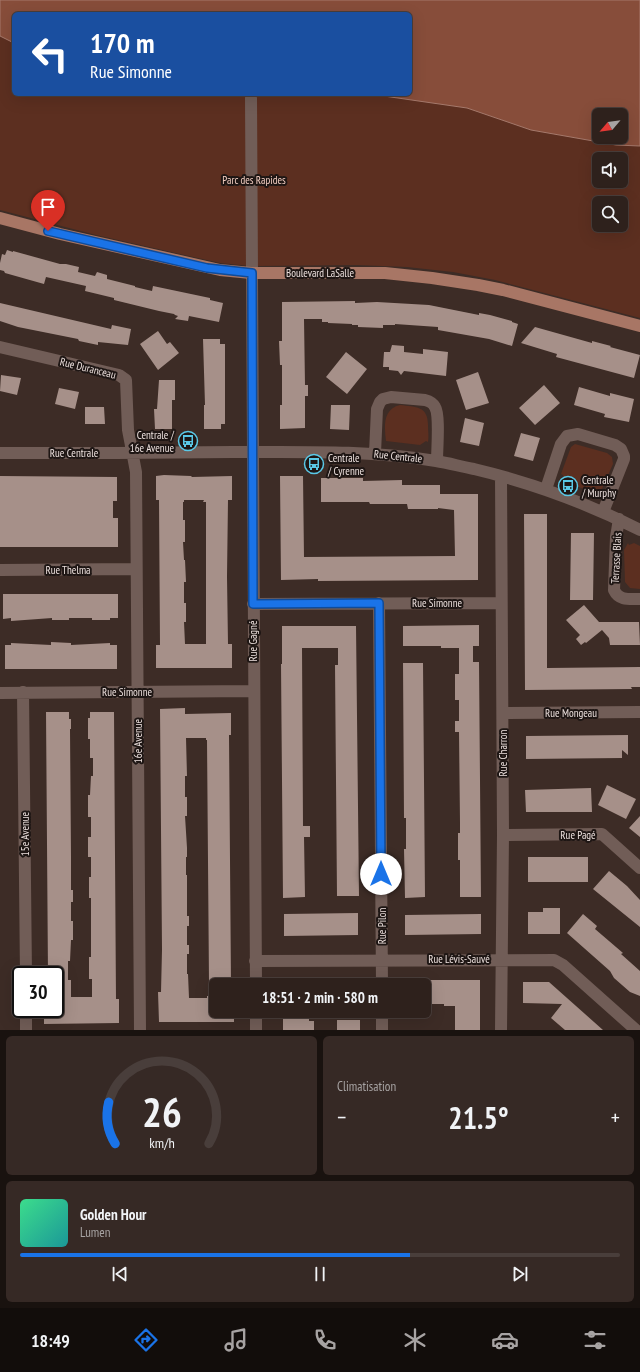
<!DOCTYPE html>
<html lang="fr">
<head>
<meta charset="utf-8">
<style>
  :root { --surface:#2e211c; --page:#362925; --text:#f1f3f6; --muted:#a7a3a3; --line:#493e3b; --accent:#1a73e8 }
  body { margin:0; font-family:"PT Sans Narrow",sans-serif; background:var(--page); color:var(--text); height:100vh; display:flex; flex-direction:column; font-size:15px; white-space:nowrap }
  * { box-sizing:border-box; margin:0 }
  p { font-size:13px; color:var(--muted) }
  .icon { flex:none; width:22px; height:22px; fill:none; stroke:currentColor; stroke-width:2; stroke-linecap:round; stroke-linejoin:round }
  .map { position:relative; height:1030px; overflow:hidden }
  .panel { display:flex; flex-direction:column; gap:6px; padding:6px; background:#19120f; flex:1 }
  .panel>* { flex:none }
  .top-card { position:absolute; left:12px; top:12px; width:400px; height:84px; border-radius:6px; box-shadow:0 4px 16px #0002,0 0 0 1px var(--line); background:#1a4fa0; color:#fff; overflow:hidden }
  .needle { width:26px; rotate:241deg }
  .tools { position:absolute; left:592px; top:108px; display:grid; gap:8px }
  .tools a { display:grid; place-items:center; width:36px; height:36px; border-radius:6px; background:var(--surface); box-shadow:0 4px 16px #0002,0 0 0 1px var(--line); font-size:20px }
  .speed { position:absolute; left:12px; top:966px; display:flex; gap:8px; font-size:20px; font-weight:700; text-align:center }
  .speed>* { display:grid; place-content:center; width:52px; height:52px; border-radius:50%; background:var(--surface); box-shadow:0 4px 16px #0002,0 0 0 1px var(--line); line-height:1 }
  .speed .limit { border:2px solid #111; border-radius:6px; background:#fff; color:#111 }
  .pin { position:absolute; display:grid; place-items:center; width:34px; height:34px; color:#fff; margin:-41px -17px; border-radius:50% 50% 50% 0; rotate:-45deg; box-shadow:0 0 4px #0007 }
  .pin .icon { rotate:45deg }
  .me { position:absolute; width:44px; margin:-22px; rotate:0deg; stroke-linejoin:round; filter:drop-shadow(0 0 3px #0008) }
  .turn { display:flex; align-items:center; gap:14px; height:84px; padding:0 12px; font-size:18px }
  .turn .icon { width:52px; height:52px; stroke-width:2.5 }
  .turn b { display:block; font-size:28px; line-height:34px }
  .big { font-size:30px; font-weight:600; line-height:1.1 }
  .panel .widget { flex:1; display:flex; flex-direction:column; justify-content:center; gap:6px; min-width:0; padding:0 14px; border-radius:6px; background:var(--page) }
  .panel .dial { align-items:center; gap:0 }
  .dial svg { height:104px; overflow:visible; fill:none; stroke:var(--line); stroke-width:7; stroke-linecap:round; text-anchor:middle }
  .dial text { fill:var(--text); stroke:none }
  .song { display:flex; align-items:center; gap:12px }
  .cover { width:48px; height:48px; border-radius:6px; background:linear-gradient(135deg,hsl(150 70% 55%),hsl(180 70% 35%)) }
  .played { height:4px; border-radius:2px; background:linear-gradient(90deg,var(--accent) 65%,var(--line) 65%) }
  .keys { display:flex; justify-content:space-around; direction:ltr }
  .heat { display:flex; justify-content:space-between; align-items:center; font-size:22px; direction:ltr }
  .panel .tiles { flex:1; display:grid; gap:6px; grid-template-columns:1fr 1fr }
  .widget:last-child { grid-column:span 2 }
  .trip { position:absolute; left:209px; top:978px; width:222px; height:40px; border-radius:6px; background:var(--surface); box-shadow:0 4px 16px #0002,0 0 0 1px var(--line); font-weight:600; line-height:40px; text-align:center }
  .tabs { display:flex; height:64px; justify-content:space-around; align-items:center; background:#120d0b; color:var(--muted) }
  .tabs .icon { width:28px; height:28px }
  .tabs .on { color:var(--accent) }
  .tabs b { font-size:18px; color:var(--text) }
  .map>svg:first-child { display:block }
  .green { fill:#5c2f20; fill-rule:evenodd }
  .water { fill:#874d3a; stroke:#a6796b; fill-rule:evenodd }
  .building { fill:#a69089; fill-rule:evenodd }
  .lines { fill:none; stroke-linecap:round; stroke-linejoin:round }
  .minor { stroke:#715d57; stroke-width:12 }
  .major { stroke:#a87665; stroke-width:12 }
  .route-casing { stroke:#114b97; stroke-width:10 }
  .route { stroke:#1a73e8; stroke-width:7 }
  .labels { text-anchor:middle; stroke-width:4; stroke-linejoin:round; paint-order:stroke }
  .park-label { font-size:11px; fill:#f2cdc1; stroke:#1e1614 }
  .street-label { font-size:11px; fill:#ede1de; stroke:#1e1614 }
  .poi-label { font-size:11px; fill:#ede1de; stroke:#1e1614; text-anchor:start }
</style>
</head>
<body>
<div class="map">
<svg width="640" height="1030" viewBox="0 0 640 1030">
  <rect width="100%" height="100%" fill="#3d2c26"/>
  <path class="green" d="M0,0L367,14H14V94H370L467,108L531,130L616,145L640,146V318L495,280L453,272L407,267L357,265L250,266L220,263L96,235L0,210ZM599,159H621V181H599ZM599,203H621V225H599Z
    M400,405C416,407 428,406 428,425C428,431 429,436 428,442L426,441L420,445L386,441C384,426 383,409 400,405Z
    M575,444L607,453L612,457L613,464L601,491L600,490L595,493L592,492L576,486L577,483L570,480L569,483L564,479L563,475L561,474L571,447Z
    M628,543L629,545L634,543L640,546V589L630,588L625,582L624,550Z"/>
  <path class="water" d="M0,0H640V146L616,145L531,130L467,108L370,94H410V14H14V43L0,36ZM599,115H621V137H599Z"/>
  <path class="building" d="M7,250L13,252V251L60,264H66L79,267L78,272L95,276L97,272L107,275V279L135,286V287L152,291L153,286L210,298V300L223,303L219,322L189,316L188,321L175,319L178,316L175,315L174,314L159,311L114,300V298L85,291L86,286L46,277L44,284L5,273L4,271L0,270V263L2,254L5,255Z
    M355,301V303L377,302L429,305L479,315V313L490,315L512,321V322L518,324L512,346L489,339L438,330V327L395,324V325H383V328L358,327V325H352V324L328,323V322H322V319H304L305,385H308V396H305V428L280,429V405H282V365H280L279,341H282V302Z
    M0,303L111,329L112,325L131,329L128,345L98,342V345L79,341L78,339L18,327L0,321Z
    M535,327L592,343V341L611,346L610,347L640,355L634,378L556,357L557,354L521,343Z
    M158,331L167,344L170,342L179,353L158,370L140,344Z
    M203,339H220V344H225V424H221V429H204V405H205Z
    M392,345L404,346V352L423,354V349L448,352L446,376L404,371L401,375L398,371L389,370V367H383L384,352H390Z
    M346,352L367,369L347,394L326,377Z
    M478,372L489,403L466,410L456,380Z
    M1,375L21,378L17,395L0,391Z
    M159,380H175V400H172V429H155L154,409H157Z
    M544,385L560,403L535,425L519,408Z
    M579,387L610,396V393L634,399L629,422L604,417L605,414L574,405Z
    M59,388L79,392L75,409L55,404Z
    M331,405H350L349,430L330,429Z
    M85,407H104L105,424H85Z
    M465,418L484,423L479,446L460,442Z
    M521,433L540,438L533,461L514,456Z
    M164,475L191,476L192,477L232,476V500H228L227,577L228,644H232V668H156V645H160L159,500H156V476ZM184,500H204L203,502H206V644H185L184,622H186V603H184V582H186L185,560H184L183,542H185V520H183V502H184Z
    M0,476L117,477V501H113V518H118V547H0Z
    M280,476H303L304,557L455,556L454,510L438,508V509H408L407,504H370L369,502H321V478H363V481L402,480V485H440V494H478V580L318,581V579L281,580Z
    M524,514H547V668L640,667V687H631L632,689L525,690Z
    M571,533H594L593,600H570Z
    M3,594H118V618H110V620H92V618H69V620H52V618L11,621V618L3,619Z
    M584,605L599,622H639L640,645H610L609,638L602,630L586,643L585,642L581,645L576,639L580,635L566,620Z
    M479,625V646H473V662H479L481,897H460V860H458V833H460V822L459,732H455V721H459V700H455V674H459V648H441V646H403V626Z
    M282,626H356L359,896H337L335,665H338V648H302L303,826H310V837H304L305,897L283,898L281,664H282Z
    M51,642L71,643V645L110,643V645H117V669H5V645H11V643L51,645Z
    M403,663H423L425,897L405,898L404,849H406V818H404Z
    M185,708V714L231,713V735H229L231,984L209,983L207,740H206V738H186L187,776H185V797H187V816H185L187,848V857H186V875H187V916H189V926H187V945H189V954H187V974H188L189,998H207V996H216V1011H234V1022H159L158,992H161L162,950L160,709Z
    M46,712H69V719H71V729H70L71,856V890H73V902H71V921H73V940H71L70,961H68V980H71V997H92V979H89V957H91V898H89V877H91V857H88V837H91V817H88V795H90L91,776H93V758H90V739H88V718H90V712H114L116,999H119V1023L44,1024V1009H55V975H48Z
    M628,735V755L622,750V758L526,759V736Z
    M607,785L636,799L626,819L598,805Z
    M591,788L592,812H526L525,790Z
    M640,816V837L629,828Z
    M528,857H588V882H528Z
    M609,871L627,886L640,900V927L593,889Z
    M543,908H560V934H528V912H543Z
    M358,913V935L284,936V914Z
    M481,914V934L405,935V915Z
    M583,914L597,926L595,929L623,953L621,954L640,971V996L630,992L614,978L610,971L567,933Z
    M424,980H480V1030H455V1006H444V1004H424Z
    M523,982H549L603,1030H565L551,1018L562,1004L523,1003Z
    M309,1018V1021H314V1030H283V1019Z
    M337,1020H360V1030H337Z"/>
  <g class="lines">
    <path class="minor" d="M251,98L256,985
      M0,347L119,375L126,380L128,430L136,472L140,1030
      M0,453C78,453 155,453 233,452C301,452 369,450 436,461C449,463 462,467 474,469C533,483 587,503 640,530
      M375,453L377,409L380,402L383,399L391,397L425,400C429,401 433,403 435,407C440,415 437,449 437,461
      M546,489L561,444L567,436L578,434L615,445L621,449L624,456V459L603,512
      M619,519L616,537L614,590C619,601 630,599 640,599
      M0,570L136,569
      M379,603L382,985
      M253,604L501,603
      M23,692L26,975
      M0,693L253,691
      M503,713L640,712
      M503,835L602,834L640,868
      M255,961L554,960L563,965L636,1030
      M26,1009V1030
      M256,1011V1030
      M382,1011V1030
      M501,1030L503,835L501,476"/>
    <path class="major" d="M0,218L60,234L220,270L251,273H385L432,278L478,285L503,290L640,326"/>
  </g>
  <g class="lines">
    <defs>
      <path id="route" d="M48,231L207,268L252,273L253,604L379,603L381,874"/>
    </defs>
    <use href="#route" class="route-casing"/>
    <use href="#route" class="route"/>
  </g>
  <defs>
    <symbol id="bus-ring" viewBox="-11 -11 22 22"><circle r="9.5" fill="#1e1614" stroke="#5ac8e6" stroke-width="1.5"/><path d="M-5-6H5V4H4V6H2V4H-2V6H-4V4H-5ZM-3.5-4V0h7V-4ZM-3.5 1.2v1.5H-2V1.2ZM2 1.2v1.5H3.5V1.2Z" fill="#5ac8e6"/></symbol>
  </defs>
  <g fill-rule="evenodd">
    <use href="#bus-ring" x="177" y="430" width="22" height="22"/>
    <use href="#bus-ring" x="303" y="453" width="22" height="22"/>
    <use href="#bus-ring" x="557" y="475" width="22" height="22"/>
  </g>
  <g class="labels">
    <g class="park-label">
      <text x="254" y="184">Parc des Rapides</text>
    </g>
    <g class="street-label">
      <text x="320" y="277">Boulevard LaSalle</text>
      <text transform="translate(88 368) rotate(14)" y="4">Rue Duranceau</text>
      <text x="74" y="457">Rue Centrale</text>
      <text transform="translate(398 456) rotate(6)" y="4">Rue Centrale</text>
      <text transform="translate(616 558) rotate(-87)" y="4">Terrasse Blais</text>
      <text x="68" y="574">Rue Thelma</text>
      <text x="437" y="607">Rue Simonne</text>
      <text transform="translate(253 641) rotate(-90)" y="4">Rue Gagné</text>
      <text x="127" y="696">Rue Simonne</text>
      <text x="571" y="717">Rue Mongeau</text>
      <text transform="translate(138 741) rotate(-90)" y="4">16e Avenue</text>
      <text transform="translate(503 753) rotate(-90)" y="4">Rue Charron</text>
      <text transform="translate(25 834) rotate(-90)" y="4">15e Avenue</text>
      <text x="578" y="839">Rue Pagé</text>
      <text transform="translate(382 926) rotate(-90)" y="4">Rue Pilon</text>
      <text x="459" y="963">Rue Lévis-Sauvé</text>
    </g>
    <g class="poi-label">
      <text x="174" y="439" text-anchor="end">Centrale /<tspan x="174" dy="13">16e Avenue</tspan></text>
      <text x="328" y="462">Centrale<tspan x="328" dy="13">/ Cyrenne</tspan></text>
      <text x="582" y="484">Centrale<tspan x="582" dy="13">/ Murphy</tspan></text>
    </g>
  </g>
</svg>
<div class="tools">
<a><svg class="needle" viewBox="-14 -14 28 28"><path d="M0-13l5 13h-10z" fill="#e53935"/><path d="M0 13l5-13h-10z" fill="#a7a3a3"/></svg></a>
<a><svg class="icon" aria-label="sound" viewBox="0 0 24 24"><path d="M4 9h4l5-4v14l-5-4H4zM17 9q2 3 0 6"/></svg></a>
<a><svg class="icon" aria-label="search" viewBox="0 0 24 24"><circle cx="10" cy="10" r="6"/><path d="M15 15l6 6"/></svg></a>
</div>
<div class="speed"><div class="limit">30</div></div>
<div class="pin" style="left:48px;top:231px;background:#d93025"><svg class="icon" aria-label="arrive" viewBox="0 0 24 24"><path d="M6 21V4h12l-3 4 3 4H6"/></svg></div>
<svg class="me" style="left:381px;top:874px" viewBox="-20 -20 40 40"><circle r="19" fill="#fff"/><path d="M0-13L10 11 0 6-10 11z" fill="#1a73e8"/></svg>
<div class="trip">18:51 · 2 min · 580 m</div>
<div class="top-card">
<div class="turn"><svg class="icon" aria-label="left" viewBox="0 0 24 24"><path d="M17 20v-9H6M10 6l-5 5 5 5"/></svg><div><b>170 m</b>Rue Simonne</div></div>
</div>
</div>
<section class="panel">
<div class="tiles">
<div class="widget dial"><svg viewBox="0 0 100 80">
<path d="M14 69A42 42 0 1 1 86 69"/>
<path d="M14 69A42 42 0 0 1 9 37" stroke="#1a73e8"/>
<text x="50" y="56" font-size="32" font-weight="700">26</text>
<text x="50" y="72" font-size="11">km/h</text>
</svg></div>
<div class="widget"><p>Climatisation</p>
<div class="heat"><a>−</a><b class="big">21.5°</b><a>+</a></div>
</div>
<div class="widget">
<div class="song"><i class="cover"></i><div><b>Golden Hour</b><p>Lumen</p></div></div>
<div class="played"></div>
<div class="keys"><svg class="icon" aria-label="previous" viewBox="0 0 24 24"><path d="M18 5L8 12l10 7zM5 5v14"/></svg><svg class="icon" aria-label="pause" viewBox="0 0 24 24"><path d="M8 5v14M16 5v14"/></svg><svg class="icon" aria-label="next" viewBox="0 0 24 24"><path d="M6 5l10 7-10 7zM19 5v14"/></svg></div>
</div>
</div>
</section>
<nav class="tabs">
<b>18:49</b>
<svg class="icon on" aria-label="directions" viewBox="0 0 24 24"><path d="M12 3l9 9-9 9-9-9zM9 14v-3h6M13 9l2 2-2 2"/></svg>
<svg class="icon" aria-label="music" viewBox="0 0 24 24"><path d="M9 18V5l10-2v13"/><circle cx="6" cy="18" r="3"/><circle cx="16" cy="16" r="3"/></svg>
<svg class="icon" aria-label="phone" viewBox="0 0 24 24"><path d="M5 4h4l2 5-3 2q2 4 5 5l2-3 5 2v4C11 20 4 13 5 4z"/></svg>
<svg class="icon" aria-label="climate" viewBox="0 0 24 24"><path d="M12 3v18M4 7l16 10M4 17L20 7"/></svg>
<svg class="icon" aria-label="car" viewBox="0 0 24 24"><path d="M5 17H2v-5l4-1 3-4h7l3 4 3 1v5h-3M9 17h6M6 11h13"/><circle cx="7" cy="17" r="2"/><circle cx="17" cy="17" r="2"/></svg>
<svg class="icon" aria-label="filters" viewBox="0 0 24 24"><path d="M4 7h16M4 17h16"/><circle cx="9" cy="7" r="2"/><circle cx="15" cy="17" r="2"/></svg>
</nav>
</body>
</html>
